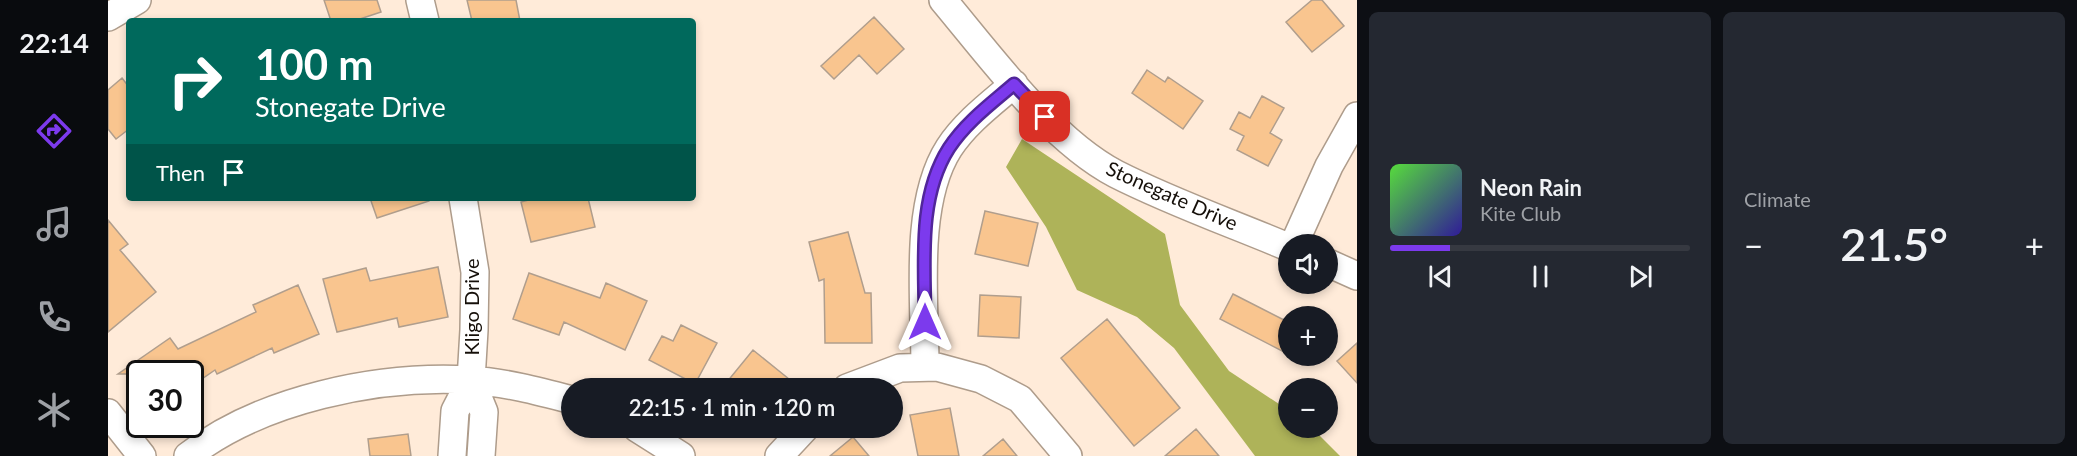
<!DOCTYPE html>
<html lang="en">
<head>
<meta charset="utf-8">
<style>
  :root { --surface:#171b24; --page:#242831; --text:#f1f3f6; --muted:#9ea1a6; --line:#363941; --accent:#7c3aed }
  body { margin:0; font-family:Lato,sans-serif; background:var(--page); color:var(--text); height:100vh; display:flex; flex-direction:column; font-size:22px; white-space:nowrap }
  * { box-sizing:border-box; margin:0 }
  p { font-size:20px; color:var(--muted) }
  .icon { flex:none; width:33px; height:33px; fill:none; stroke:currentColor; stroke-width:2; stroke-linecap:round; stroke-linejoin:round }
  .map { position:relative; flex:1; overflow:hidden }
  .sheet { display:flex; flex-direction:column; gap:12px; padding:12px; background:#0d0f14; width:720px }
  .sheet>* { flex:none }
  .guide { position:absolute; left:18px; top:18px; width:570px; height:183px; border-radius:6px; box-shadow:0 3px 9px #0003; background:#00695c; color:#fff; overflow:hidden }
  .fabs { position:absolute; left:1170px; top:234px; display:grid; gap:12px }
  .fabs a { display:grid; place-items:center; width:60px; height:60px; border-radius:50%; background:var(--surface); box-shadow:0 3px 9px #0003; font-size:30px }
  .speed { position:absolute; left:18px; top:360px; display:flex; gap:12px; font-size:30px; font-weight:700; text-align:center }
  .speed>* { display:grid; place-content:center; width:78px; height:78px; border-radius:50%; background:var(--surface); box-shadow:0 3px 9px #0003; line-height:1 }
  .speed .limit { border:3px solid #111; border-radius:9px; background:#fff; color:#111 }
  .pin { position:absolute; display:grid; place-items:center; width:51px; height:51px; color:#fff; margin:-26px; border-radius:12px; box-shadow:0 3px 9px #0006 }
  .me { position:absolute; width:66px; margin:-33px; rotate:0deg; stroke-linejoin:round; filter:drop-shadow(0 0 4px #0008) }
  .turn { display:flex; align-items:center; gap:21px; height:126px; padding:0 30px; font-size:27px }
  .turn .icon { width:78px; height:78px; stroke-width:2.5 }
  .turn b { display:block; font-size:42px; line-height:51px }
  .then { display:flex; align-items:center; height:57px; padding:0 30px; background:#0003; gap:12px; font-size:22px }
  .big { font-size:45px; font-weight:600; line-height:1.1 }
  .sheet .card { flex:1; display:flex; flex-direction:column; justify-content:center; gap:9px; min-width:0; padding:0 21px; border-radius:9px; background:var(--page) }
  .song { display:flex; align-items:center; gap:18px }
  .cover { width:72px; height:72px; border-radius:9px; background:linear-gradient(135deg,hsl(110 70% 55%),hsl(250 70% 35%)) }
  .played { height:6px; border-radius:3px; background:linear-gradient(90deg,var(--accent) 20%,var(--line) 20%) }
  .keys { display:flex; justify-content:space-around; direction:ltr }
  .heat { display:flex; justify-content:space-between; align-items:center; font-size:33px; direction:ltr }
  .sheet .tiles { flex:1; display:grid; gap:12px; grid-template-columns:repeat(2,1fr) }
  .trip { position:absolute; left:453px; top:378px; width:342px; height:60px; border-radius:30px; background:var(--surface); box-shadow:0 3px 9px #0003; font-weight:600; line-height:60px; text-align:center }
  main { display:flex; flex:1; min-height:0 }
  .dock { display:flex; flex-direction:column; width:108px; justify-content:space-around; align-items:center; background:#090b0e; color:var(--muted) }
  .dock .icon { width:42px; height:42px }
  .dock .current { color:var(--accent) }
  .dock b { font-size:27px; color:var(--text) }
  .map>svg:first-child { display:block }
  .forest { fill:#aeb359 }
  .building { fill:#f9c58f; stroke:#b09e8d; stroke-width:1.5 }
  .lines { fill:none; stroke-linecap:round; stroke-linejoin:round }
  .minor-casing { stroke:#ae9c8b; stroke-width:30 }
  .minor { stroke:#fff; stroke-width:27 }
  .route-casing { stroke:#51269a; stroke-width:15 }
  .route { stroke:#7c3aed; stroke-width:10 }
  .labels { text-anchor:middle; stroke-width:4.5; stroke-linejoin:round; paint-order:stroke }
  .street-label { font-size:20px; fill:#150f09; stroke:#fff }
</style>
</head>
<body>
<main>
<nav class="dock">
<b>22:14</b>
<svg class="icon current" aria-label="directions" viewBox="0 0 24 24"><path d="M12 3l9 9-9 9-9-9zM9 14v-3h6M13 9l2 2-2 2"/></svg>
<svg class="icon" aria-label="music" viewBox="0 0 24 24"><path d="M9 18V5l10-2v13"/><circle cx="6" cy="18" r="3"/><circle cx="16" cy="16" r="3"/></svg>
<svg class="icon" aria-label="phone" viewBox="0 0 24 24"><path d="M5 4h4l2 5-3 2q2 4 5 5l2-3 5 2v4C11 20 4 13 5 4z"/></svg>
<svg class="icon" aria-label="climate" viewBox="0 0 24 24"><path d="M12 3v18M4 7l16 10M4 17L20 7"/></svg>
</nav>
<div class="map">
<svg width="1249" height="456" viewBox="0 0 1249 456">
  <rect width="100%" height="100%" fill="#ffebd9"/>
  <path class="forest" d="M914,139L1057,234L1072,305L1121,371L1180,410V428H1204L1232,456H1147L1066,348L1029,317L969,290L938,227L898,167Z"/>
  <path class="building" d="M216,0H269L273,12L246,21H223Z
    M359,0H408L412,21H364Z
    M1204,0H1214L1236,26L1204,52L1178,22Z
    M766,17L796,49L769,74L751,55L726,79L713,66Z
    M1039,70L1057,82L1060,77L1095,101L1075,129L1024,93Z
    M14,78L21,87V129L8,139L0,129V90Z
    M1154,96L1176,108L1162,133L1174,140L1160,166L1129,150L1136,136L1122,129L1131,112L1142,118Z
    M262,198H321V201L269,218Z
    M428,198H480L487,227L423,242L413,202Z
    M877,211L930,223L920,266L867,254Z
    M0,220L20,244L12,250L48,292L0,332Z
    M740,232L757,293H763L764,343H717L716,279L711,281L701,242Z
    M330,267L340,317L291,327L289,318L229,332L215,279L258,268L262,281Z
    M421,273L492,298L498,283L539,301L517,350L456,322L451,335L405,319Z
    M190,285L211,334L166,353L164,348L109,374L107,370L82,387V374H10L62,338L70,349L148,312L145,305Z
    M1125,294L1180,322V354L1112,319Z
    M872,295L913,297L911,338L870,336Z
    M999,319L1072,408L1026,446L953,358Z
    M573,325L609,343L587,384L541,360L554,336L565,341Z
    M1249,343V383L1229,361Z
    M645,350L681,379L674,388H614Z
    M842,408L851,456H810L802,415Z
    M1088,429L1111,456H1057Z
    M300,434L303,456H262L260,439Z
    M745,437L761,456H722Z
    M895,439L909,456H875Z"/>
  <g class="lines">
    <defs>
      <path id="minor" d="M312,0L317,21
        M835,0C882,56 943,140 1008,174C1063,202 1123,223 1180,247
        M0,17L29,0
        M1186,244L1221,166L1249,116
        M1220,263L1249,276
        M817,367C817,302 805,204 841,148C858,122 884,103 906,84
        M363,380L376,412L373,456
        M739,388L792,368L829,367L873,379L912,399L960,456
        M0,413L34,456
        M529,428L573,456
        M80,456C153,399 270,375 361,380C396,382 430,391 464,400
        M344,456L347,411L363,380L366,330L367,272L355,198
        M671,456L697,428"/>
    </defs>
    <use href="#minor" class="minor-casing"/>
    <use href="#minor" class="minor"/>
  </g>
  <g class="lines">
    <defs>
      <path id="route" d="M817,322C817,264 809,198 841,148C858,122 884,103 906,84L937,117"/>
    </defs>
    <use href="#route" class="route-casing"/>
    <use href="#route" class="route"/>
  </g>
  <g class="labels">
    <g class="street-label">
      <text transform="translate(1064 196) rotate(24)" y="7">Stonegate Drive</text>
      <text transform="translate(364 307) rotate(-90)" y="7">Kligo Drive</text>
    </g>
  </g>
</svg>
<div class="fabs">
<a><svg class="icon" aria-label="sound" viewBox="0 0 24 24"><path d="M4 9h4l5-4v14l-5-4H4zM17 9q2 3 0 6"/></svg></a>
<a>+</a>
<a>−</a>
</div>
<div class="speed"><div class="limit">30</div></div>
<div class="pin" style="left:937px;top:117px;background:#d93025"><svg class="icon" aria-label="arrive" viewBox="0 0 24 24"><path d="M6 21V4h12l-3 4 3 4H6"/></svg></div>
<svg class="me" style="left:817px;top:322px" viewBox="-20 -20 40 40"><path d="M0-17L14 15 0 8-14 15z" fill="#7c3aed" stroke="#fff" stroke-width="4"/></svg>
<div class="trip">22:15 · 1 min · 120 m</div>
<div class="guide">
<div class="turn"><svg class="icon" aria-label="right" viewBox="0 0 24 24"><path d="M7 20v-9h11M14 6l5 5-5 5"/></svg><div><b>100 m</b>Stonegate Drive</div></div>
<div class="then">Then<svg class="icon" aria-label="arrive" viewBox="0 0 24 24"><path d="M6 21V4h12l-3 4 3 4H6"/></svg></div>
</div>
</div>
<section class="sheet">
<div class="tiles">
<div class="card">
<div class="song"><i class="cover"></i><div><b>Neon Rain</b><p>Kite Club</p></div></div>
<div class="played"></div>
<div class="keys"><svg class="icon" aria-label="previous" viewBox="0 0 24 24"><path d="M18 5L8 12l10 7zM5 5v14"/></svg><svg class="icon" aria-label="pause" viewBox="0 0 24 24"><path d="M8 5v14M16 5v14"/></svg><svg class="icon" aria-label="next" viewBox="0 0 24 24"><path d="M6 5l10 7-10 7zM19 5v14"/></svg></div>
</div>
<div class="card"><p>Climate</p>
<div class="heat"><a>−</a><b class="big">21.5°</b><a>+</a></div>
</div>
</div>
</section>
</main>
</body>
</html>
